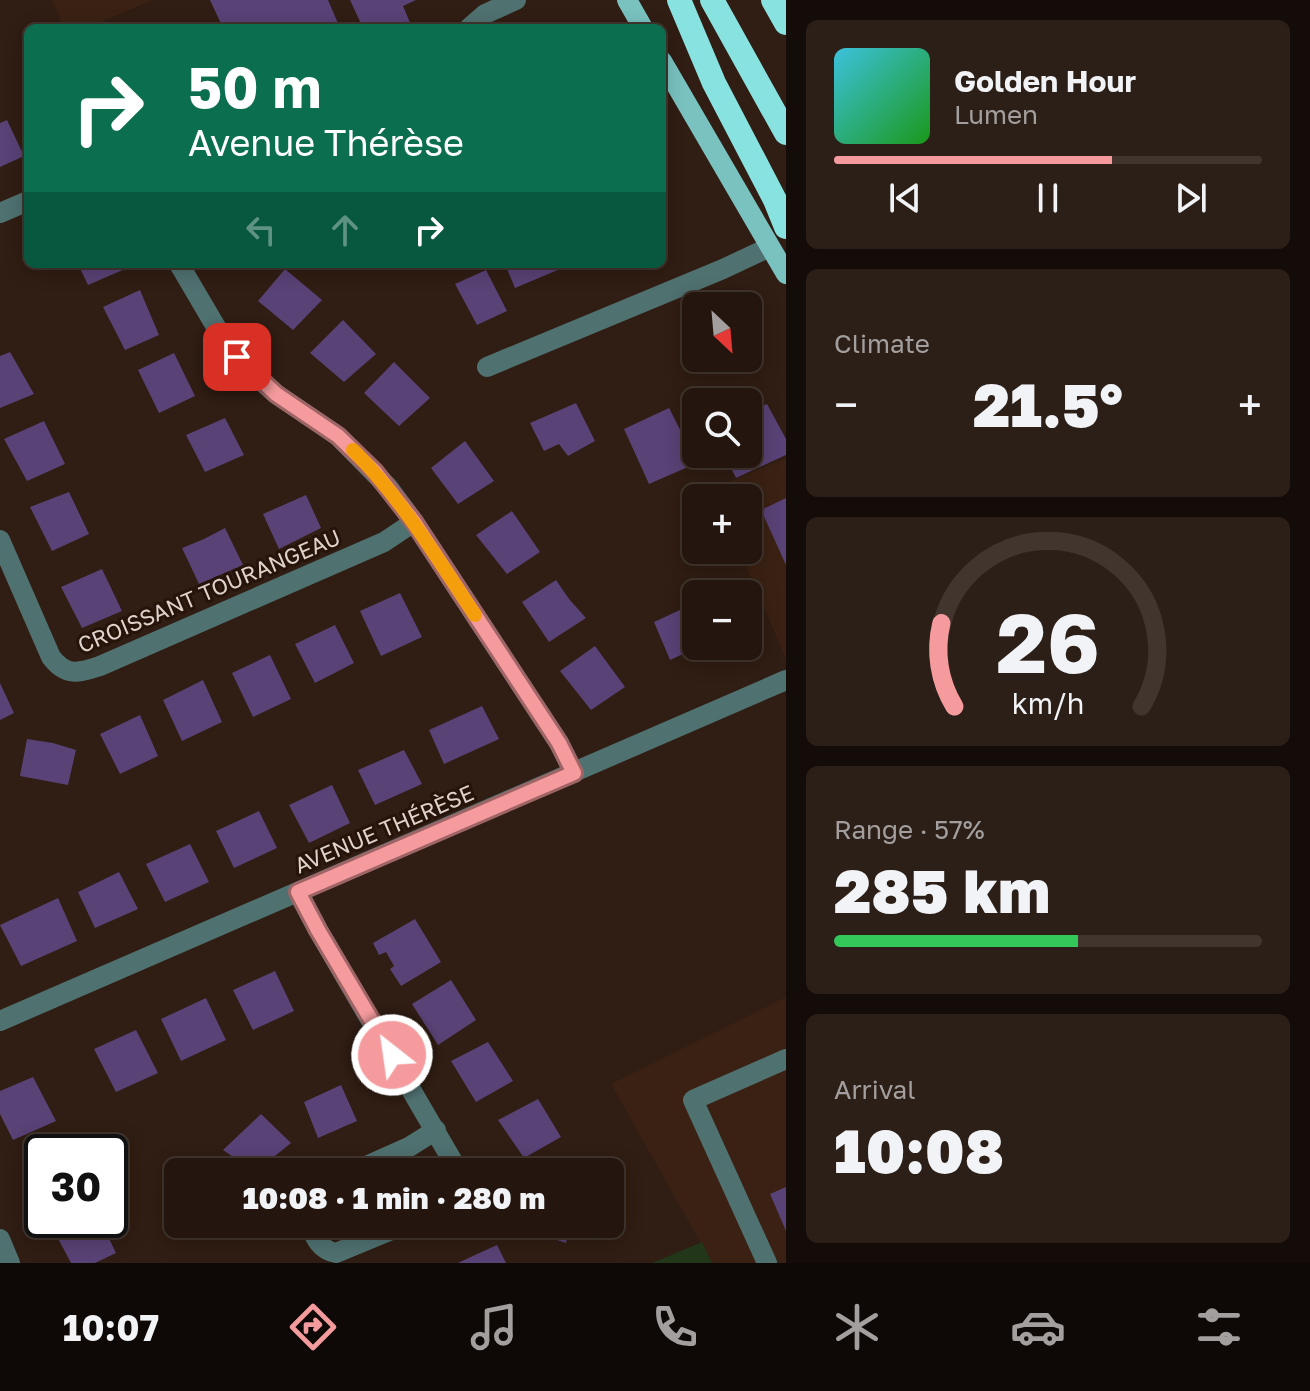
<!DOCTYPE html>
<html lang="en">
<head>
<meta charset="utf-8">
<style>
  :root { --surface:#24160e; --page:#2c1f17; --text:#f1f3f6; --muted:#a39f9e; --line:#41352e; --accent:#f59b9d }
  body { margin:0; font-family:"Golos Text",sans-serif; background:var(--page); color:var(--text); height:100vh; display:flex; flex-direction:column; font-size:30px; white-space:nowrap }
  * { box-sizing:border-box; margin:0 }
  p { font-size:26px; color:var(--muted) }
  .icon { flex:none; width:44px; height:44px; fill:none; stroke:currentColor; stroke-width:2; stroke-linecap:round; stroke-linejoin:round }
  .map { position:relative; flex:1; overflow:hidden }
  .drawer { display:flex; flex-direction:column; gap:20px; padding:20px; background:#140c08; width:524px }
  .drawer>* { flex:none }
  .top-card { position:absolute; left:24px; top:24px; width:642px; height:244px; border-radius:12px; box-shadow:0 4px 20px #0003,0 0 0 2px var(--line); background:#0b6e4f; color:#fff; overflow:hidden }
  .needle { width:52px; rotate:154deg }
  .buttons { position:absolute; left:682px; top:292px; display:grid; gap:16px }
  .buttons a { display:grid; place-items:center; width:80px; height:80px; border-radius:12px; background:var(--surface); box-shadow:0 4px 20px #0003,0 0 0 2px var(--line); font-size:40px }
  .speed { position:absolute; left:24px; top:1134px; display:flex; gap:16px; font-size:40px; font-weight:700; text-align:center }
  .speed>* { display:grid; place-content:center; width:104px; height:104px; border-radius:50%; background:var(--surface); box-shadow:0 4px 20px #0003,0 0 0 2px var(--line); line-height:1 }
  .speed .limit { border:4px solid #111; border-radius:12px; background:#fff; color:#111 }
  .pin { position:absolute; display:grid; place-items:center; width:68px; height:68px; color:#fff; margin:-34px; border-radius:16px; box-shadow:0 4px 12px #0006 }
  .me { position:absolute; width:88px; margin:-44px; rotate:330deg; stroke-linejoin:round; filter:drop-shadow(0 0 6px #0008) }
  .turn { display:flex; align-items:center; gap:28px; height:168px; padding:0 32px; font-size:36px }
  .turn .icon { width:104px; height:104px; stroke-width:2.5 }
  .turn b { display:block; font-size:56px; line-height:68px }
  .lanes { display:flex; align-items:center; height:76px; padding:0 32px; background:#0003; justify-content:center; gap:40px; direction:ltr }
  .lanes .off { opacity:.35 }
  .big { font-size:60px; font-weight:800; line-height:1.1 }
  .drawer .card { flex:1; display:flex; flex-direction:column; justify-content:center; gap:12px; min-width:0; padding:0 28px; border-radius:12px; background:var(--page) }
  .drawer .dial { align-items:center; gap:0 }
  .dial svg { height:208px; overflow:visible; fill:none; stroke:var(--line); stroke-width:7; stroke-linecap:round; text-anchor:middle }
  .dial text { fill:var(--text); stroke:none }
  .song { display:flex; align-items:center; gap:24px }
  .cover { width:96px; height:96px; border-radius:12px; background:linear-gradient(135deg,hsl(190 70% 55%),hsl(120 70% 35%)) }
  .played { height:8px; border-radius:4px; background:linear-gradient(90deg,var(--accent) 65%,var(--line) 65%) }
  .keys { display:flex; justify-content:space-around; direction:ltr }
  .heat { display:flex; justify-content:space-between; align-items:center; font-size:44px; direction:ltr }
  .charge { height:12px; border-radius:6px; background:linear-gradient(90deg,#34c759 57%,var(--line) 0) }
  .trip { position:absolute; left:164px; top:1158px; width:460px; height:80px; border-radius:12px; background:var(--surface); box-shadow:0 4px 20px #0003,0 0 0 2px var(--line); font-weight:800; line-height:80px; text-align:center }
  .tabs { display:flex; height:128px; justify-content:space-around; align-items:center; background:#0e0906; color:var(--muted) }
  .tabs .icon { width:56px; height:56px }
  .tabs .current { color:var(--accent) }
  .tabs b { font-size:36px; color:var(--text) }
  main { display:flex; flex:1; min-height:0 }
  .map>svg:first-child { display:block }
  .built { fill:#3a2113 }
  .green { fill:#22361a }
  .building { fill:#594276 }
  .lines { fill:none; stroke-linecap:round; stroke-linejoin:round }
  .minor { stroke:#4f7170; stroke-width:20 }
  .major { stroke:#79c2c0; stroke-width:20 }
  .highway { stroke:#88e2e0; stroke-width:24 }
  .route-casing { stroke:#9f6566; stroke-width:20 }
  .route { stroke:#f59b9d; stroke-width:14 }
  .slow { stroke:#f59e0b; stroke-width:14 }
  .labels { text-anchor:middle; stroke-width:6; stroke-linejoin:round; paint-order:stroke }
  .street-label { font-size:22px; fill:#dfd2cb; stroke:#261309 }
</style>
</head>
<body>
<main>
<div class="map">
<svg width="786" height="1263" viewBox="0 0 786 1263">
  <rect width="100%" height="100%" fill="#301d13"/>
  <path class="built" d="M52,0H153L86,28H64Z
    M786,458V659L739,550H748V498H716L712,489Z
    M786,997V1263H712L611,1084Z"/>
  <path class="green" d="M702,1242L712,1263H652Z"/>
  <path class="building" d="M210,0H328L340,28H223Z
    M350,0H416L403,6L411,25L405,28H363Z
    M7,120L24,156L0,167V123Z
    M78,264H122L125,269L88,285Z
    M505,264H572L515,288Z
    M285,269L322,300L293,330L258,301Z
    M486,270L507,311L477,325L455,284Z
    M140,290L159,335L125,350L103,307Z
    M343,320L376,354L344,382L310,353Z
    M10,352L34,394L0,408V356Z
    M174,353L195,396L159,413L138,370Z
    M394,362L430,398L399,426L364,393Z
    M576,403L595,441L568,456L559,444L544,451L530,423Z
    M767,404L786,439V455L736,478L724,454H748V413Z
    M669,408L697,463L649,484L624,429Z
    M225,418L244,455L205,472L186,435Z
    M44,421L65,464L27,481L4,439Z
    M465,441L494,481L458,504L431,468Z
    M69,492L89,534L52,551L30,507Z
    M306,495L321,528L279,549L263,514Z
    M786,498V565L761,510Z
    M512,511L540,552L507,574L476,535Z
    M225,528L243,565L199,584L182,548L204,539Z
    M102,569L122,611L82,628L61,587Z
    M556,580L569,599L586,618L549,642L522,602Z
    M744,581L761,615L748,621V594H718Z
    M400,593L422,637L381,656L360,611Z
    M693,604L696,611V648L670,660L654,622Z
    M335,625L354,663L315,683L295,644Z
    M595,646L625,687L591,710L560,671Z
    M270,655L291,699L253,717L232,673Z
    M203,680L222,722L182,741L163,700Z
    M0,683L14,713L0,720Z
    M482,706L499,739L444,764L429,730Z
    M140,715L158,756L120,774L100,734Z
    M27,739L53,743L76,750L68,785L20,776Z
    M404,750L422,784L375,805L358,770Z
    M332,785L350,823L309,843L289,805Z
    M259,811L277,848L234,868L216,831Z
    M190,844L209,882L165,902L146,864Z
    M119,872L138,909L95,928L78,892Z
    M58,898L77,941L21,966L0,925Z
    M415,919L441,962L401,986L390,969L394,966L386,952L379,955L373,943Z
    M275,971L294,1011L253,1030L233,990Z
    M451,980L476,1020L438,1045L412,1004Z
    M206,998L226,1040L181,1061L161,1019Z
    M136,1030L158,1073L116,1092L94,1049Z
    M488,1042L513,1081L476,1102L451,1061Z
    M33,1077L56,1121L13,1140L0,1114V1091Z
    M341,1085L357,1121L318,1138L304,1102Z
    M538,1099L561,1137L524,1158L498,1120Z
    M261,1114L291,1143L255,1172L223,1150Z
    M42,1158V1197L26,1166Z
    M786,1187V1231L770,1194Z
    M72,1220H100L116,1253L95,1263H71L53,1229Z
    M194,1224H236V1240L194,1237Z
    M524,1224H570L566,1243L522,1228Z
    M497,1245L506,1263H458L475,1255Z"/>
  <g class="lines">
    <path class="minor" d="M469,28L485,14L516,0
      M0,213L28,201
      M179,264L226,344L248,369L276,394L338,436L388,487L414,522L559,743L574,773
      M487,367L723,269L770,247
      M0,540L51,657C66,677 79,673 100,666L384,542L414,522
      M298,892L318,930L459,1172
      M0,1021L786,680
      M353,1172L409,1147L436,1130
      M309,1224C315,1238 320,1250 336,1253L406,1224
      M0,1239L10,1263
      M767,1263L693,1100L786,1059"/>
    <path class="major" d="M627,0L643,28
      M662,61L786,274"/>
    <path class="highway" d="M679,0L714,83L775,200L786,227
      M712,0L786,133
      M773,0L786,23"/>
  </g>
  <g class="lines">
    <defs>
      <path id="route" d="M237,357L276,394L338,436L375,472L414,522L559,743L574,773L298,892L318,930L392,1055"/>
    </defs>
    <use href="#route" class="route-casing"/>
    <use href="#route" class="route"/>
    <path class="slow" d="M353,450C402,499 437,558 475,615"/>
  </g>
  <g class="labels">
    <g class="street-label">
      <text transform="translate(209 591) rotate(-23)" y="8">CROISSANT TOURANGEAU</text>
      <text transform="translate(384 829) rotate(-23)" y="8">AVENUE THÉRÈSE</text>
    </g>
  </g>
</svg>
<div class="buttons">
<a><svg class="needle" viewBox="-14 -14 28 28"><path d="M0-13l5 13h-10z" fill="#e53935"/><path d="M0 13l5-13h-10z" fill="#a39f9e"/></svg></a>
<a><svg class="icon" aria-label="search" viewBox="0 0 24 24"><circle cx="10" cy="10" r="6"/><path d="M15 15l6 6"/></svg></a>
<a>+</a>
<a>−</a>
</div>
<div class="speed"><div class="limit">30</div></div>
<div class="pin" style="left:237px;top:357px;background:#d93025"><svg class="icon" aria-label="arrive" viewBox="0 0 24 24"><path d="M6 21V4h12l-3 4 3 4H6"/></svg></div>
<svg class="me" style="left:392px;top:1055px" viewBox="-20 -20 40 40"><circle r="17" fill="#f59b9d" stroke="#fff" stroke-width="3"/><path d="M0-11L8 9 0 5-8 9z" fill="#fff"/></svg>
<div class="trip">10:08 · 1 min · 280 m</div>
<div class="top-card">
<div class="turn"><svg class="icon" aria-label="right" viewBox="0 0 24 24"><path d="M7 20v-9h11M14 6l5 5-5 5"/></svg><div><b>50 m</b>Avenue Thérèse</div></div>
<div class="lanes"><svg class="icon off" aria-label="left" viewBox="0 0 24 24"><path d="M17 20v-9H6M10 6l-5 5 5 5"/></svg><svg class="icon off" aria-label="ahead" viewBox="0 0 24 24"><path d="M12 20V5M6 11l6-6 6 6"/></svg><svg class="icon" aria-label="right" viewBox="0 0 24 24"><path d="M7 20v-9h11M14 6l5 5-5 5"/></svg></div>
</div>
</div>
<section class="drawer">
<div class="card">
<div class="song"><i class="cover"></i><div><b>Golden Hour</b><p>Lumen</p></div></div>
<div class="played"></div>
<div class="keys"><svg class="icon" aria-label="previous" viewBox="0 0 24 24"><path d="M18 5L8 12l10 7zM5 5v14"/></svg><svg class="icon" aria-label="pause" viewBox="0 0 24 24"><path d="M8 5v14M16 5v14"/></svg><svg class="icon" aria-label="next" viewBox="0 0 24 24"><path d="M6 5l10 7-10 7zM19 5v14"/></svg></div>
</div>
<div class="card"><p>Climate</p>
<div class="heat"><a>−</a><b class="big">21.5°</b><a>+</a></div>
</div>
<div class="card dial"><svg viewBox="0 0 100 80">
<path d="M14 69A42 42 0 1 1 86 69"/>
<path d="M14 69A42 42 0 0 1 9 37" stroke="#f59b9d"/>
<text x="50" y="56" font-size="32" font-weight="700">26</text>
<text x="50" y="72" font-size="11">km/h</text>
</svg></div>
<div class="card"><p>Range · 57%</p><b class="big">285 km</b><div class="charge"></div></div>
<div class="card"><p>Arrival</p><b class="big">10:08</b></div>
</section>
</main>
<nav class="tabs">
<b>10:07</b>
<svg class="icon current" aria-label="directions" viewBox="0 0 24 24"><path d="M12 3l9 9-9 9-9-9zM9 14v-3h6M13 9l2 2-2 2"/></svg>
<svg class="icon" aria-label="music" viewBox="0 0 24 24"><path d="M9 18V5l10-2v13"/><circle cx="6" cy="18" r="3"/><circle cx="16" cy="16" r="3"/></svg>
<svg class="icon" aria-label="phone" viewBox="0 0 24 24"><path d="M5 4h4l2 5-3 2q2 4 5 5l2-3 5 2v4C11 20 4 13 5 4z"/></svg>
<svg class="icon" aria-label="climate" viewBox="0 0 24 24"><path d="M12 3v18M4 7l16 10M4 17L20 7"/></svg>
<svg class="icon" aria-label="car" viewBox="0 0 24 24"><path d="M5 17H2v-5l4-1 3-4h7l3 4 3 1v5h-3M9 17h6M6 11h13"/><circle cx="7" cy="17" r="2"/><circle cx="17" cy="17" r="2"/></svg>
<svg class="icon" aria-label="filters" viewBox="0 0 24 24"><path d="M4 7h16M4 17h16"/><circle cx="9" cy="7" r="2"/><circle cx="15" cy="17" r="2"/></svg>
</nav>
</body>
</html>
